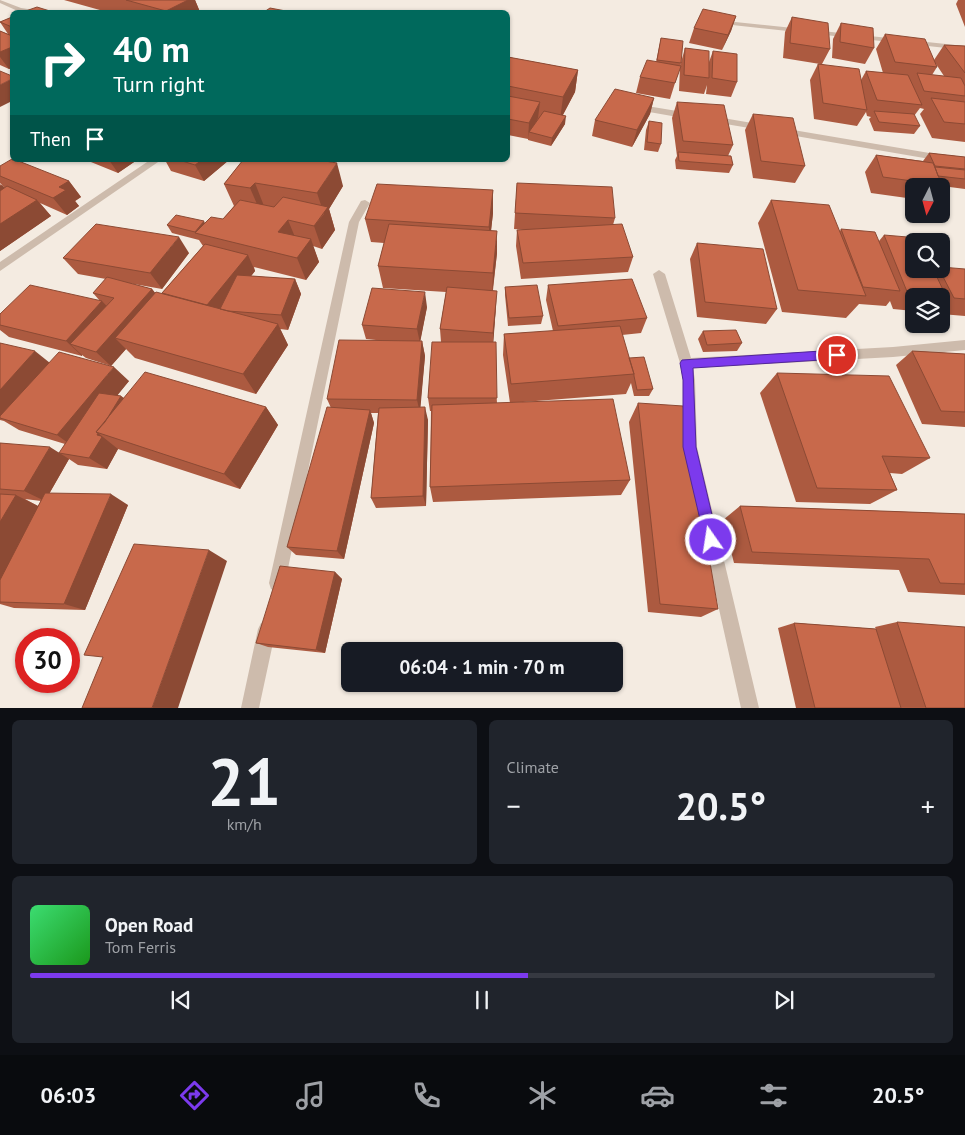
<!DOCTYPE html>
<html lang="en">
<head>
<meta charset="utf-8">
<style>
  :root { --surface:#171b24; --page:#20242c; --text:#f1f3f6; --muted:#9ea1a6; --line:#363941; --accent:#7c3aed }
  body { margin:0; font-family:"PT Sans",sans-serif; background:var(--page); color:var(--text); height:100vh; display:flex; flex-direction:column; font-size:19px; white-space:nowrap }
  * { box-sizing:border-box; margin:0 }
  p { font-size:16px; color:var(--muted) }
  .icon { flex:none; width:28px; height:28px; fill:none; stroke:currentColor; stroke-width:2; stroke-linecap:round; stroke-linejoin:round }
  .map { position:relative; height:708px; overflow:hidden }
  .panel { display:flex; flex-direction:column; gap:12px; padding:12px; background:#0d0f14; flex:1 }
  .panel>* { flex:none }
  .guide { position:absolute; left:10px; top:10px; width:500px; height:152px; border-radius:8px; box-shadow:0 1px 4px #0004; background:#00695c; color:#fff; overflow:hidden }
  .needle { width:32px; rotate:186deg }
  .fabs { position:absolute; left:905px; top:178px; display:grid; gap:10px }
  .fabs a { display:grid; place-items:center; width:45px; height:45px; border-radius:8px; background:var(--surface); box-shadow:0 1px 4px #0004; font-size:25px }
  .speed { position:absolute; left:15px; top:628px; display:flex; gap:10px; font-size:25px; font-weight:700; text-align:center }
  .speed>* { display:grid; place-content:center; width:65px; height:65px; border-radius:50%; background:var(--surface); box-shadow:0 1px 4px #0004; line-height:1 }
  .speed .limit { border:8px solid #d22; background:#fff; color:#111 }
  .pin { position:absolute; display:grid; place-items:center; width:42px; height:42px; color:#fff; margin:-21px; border:2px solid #fff; border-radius:50%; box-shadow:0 1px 5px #0007 }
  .me { position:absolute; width:55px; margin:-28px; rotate:347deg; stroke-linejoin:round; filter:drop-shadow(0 0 4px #0008) }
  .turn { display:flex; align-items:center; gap:18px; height:105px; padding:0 20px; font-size:22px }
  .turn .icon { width:65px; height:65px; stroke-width:2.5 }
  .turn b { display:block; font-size:35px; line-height:42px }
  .then { display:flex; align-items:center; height:48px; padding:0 20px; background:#0003; gap:10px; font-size:19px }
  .big { font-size:38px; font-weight:800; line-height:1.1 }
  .panel .tile { flex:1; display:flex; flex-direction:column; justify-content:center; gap:8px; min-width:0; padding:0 18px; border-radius:8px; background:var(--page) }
  .panel .dial { align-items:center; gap:0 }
  .dial b { font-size:65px; line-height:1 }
  .song { display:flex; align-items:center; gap:15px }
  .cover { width:60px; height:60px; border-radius:8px; background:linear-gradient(135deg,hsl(140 70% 55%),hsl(120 70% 35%)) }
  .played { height:5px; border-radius:2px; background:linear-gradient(90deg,var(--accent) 55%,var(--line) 55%) }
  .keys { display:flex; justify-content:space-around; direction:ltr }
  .heat { display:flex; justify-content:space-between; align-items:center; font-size:28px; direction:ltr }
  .panel .tiles { flex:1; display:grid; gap:12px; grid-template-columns:1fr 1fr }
  .tile:last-child { grid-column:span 2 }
  .trip { position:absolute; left:341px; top:642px; width:282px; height:50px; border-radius:8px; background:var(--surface); box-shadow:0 1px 4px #0004; font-weight:800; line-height:50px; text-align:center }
  .dock { display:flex; height:80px; justify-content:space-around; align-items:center; background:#090b0e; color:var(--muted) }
  .dock .icon { width:35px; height:35px }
  .dock .current { color:var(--accent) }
  .dock b { font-size:22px; color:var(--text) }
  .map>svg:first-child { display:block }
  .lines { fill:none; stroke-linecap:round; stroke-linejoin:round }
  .street { fill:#cdbbac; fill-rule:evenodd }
  .wall { fill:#ac5a40; fill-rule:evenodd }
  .shaded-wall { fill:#8c4a34 }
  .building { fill:#c8694b; stroke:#8c4a34 }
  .route { fill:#7c3aed; stroke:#51269a }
</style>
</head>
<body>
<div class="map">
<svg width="965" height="708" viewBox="0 0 965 708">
  <rect width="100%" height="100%" fill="#f4ebe1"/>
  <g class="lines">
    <path class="street" d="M0,0L21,8L46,12H20L0,3Z
      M716,20L965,46V50L714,23V21Z
      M635,104L689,113L693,116L689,119L632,109V105Z
      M711,116L965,159V165L708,121V117Z
      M150,160H161L0,271V262Z
      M365,200L370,203L359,222L285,583L283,589L277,591L271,589L269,583L349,222L361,201Z
      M659,270L665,274L691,358L893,347L965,340V350L893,357L693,368L695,380L697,447L759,708H741L683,447V380L680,363L653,274Z
      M267,620L273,623L276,629L259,708H241L258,629L261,623Z"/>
  </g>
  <path class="wall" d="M64,0H195L200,12H107Z
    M958,0H965V27L956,4Z
    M736,16L731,31L722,50L689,43L694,28Z
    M12,17V68L9,69L0,65V31L8,34L0,22Z
    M792,17L830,49L822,64L861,80L866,71L883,73L876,49L885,34L934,60L944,45L965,46V142L932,138L920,114L924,109L920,108L914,116L920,126L914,134L874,131L869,119L871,117L867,116L866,112L857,126L814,119L810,80L818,64H820L783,58L785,32ZM936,64L944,76L932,75L937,67Z
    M841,23L874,48L865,64L832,58L833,39Z
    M661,38L681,63L680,66L685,48L709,62L713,51L737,82L731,97L706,94L707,85L704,94L679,91L680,67L670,99L636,93L640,77L656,62Z
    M508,57L578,70L575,92L563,115L565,124L551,146L528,140V137V139L508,135Z
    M654,98L650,114L632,147L592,136L595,120Z
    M677,102L733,145L728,156L733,165L729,173L676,169L675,160L677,156L672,118Z
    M753,114L805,166L795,183L753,178L745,130Z
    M649,121L661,144L658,152L644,150L646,130Z
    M929,153L965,157V189L942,186H914V199L871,193L865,172L876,155L923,161Z
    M86,160H137L118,173Z
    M165,160H229L204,181L171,171Z
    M243,160L343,186L329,209L335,230L322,249L313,246L319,262L306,280L254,267L255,271L251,276L295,279L301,294L288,330L280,329L288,345L256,394L135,358L126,349L111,366L86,358L82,355V356L9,337L0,330V314L100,301L93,293L106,279L78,274L63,258L189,253L162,289L128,283L152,289L155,293L163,294L162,293L203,246L199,240L172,233L167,225L205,223L223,219L234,206L224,184Z
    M0,166L69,181L81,197L75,201L79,206L67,215L40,203L51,216L0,251V184L5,188L0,183Z
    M517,183L615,218L613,225L633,257L628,272L521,279L516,246L517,230H524L514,229Z
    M493,190V213L491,230L497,253L493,290L496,306L493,342L497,403L630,480L621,495L433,502L430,487L431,411H430L428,398L441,342L440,329L446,292L383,288L378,266L384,243L371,242L365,219Z
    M771,200L840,231L841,229L879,241L884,235L934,270L935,269H965V316L941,314V296H914V311L893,309L890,301L886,306L859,304L846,318L782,312L758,223Z
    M697,243L777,309L766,324L697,317L690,259Z
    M548,285L647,318L641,333L622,335L629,358L653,389L649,396H634L631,383L626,394L510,403L503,355L504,334L553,331L546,300Z
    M505,287L543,316L541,324L508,326L505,295Z
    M427,307L420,341H422L425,356L420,407L428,420L426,506L376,508L371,498L378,413H371L374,423L344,559L296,555L287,547L331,408L327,399L386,341L366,339L362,325Z
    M703,331L742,343L737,351L703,352L698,339Z
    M0,343L49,363L129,381L117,395L121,396L124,398L266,407L278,425L240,489L118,449L107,469L78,465L69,459L49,494L128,505L85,610L14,608L0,604V443L60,453L65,444L19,430L4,421L0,420ZM25,499L41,501L38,506Z
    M912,351L965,354V427L922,424L896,365Z
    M777,373L930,458L902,474L890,473L897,490L870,504L796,502L760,393Z
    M638,403L718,609L701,617L648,612L629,422Z
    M740,506L965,514V595L908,592L899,570L734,563L723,520Z
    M335,572L342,579L325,653L268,647L256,643Z
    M897,622L965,708H796L778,628L794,623L876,629L875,627Z"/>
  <path class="shaded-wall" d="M188,0H195L200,12H167L166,11Z
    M736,16L731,31L722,50L728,35Z
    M12,47V68L9,69L0,57V52Z
    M578,70L575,92L560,120L563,97Z
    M12,79V101L0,107V85Z
    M654,98L650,114L632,147L637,130Z
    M540,102L538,118L531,132H529L528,139L529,123Z
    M566,116L565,124L551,146L552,138Z
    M109,160H137L118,173Z
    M202,160H229L204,181L195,165Z
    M337,163L343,186L329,209L335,230L322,249L314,226L324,214L317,193Z
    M69,181L81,197L75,201L79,206L67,215L53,198L59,187Z
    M255,183L264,206L260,211L250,188Z
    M2,185L16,201L0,211V186Z
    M493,190V213L489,249V227Z
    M37,200L51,216L0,251V224Z
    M288,220L297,242L278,232Z
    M204,221L208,230L196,233L195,232Z
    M497,231V253L492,295L493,273Z
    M179,237L189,253L162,289L150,273Z
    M311,239L319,262L306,280L297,258Z
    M248,255L255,271L217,320L207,305Z
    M295,279L301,294L288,330L281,315Z
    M152,289L164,304L115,338L126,349L111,366L96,352Z
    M497,291L496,306L493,347V333Z
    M425,292L427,307L420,343L417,329Z
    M102,301L116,316L70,344L82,355V356L66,341Z
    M278,324L288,345L256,394L243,374Z
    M422,341L425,356L420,413L417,400Z
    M35,351L60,371L11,422L0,415V390Z
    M114,367L129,381L75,448L57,435Z
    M121,396L136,409L98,433Z
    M266,407L278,425L240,489L224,474Z
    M425,407L428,420L426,506L423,496Z
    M370,410L374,423L344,559L337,551Z
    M98,433L118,449L107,469L89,458Z
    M50,447L69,459L45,501L24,491Z
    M111,494L128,505L85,610L64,604Z
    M16,495L46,510L0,591V522Z
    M209,550L227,561L178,708H152Z
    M335,572L342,579L325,653L316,650Z"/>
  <path class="building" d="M126,0H188L166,11Z
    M37,7L53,12H23Z
    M270,8L291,12H264Z
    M703,9L736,16L728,35L694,28Z
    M12,17V27L0,22Z
    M792,17L828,23L830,49L790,43Z
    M841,23L873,28L874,48L840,42Z
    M0,31L12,36V47L0,52Z
    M885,34L925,39L937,67L895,62Z
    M661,38L683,41L681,63L657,60Z
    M944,45L965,46V73Z
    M685,48L709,51V78L684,75Z
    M713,51L737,54V82L712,78Z
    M508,57L578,70L563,97L508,86Z
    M647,60L681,66L675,83L640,77Z
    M818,64L859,69L867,110L823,103Z
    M0,71L12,76V79L0,85Z
    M866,71L908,75L922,105L877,100Z
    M917,73L961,78L965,86V96L924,91Z
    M615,89L654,98L637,130L595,120Z
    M508,96L540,102L529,123L508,119Z
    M931,98L965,102V124L944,122Z
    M677,102L724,105L733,145L683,141Z
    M544,111L566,116L552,138L529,132Z
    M874,111L914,114L920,126L879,122Z
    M753,114L793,118L805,166L761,161Z
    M649,121L662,123L661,144L647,142Z
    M678,152L731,156L733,165L679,161Z
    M929,153L965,157V169L935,166Z
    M876,155L933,163L942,185L883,177Z
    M12,159V160H16L69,181L59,187L66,190L53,198L0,176V166Z
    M179,160H202L195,165Z
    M243,160H319L337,163L317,193L255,183L250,188L224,184Z
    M935,167L965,170V179L938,176Z
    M517,183L612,187L615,218L515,213Z
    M377,184L493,190L489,227L365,219Z
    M7,186L37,200L0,224V191Z
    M283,197L328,207L314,226L288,220L278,232L311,239L297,258L195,233L211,217L223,219L240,200L274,207Z
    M771,200L829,205L866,296L798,290Z
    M176,215L204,221L195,232L167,225Z
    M96,224L179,237L150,273L63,258Z
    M389,224L497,231L493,273L378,266Z
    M622,224L633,257L523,263L517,230Z
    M841,229L875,232L900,291L863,287Z
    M884,235L919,238L921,241H914V269H933L947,298L941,297V296H931L908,294Z
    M697,243L763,249L777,309L705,302Z
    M205,244L248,255L207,305L162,293Z
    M941,267L965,269V299L954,298L939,269H941Z
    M237,275L295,279L281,315L228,311L220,309Z
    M107,277L152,289L96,352L70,344L114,298L93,293Z
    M632,279L647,318L558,326L548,285Z
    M30,285L102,301L66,341L0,325V314Z
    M537,285L543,316L509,318L505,287Z
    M447,287L497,291L493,333L440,329Z
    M372,288L425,292L417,329L362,325Z
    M156,292L278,324L243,374L115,338Z
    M620,326L634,374L511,384L504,334Z
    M736,330L742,343L707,345L703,331Z
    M339,340L422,341L417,400L327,399Z
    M432,342H496L497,398H428Z
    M0,343L35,351L0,390Z
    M912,351L965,354V412L941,411Z
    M59,352L114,367L57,435L0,418V416Z
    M644,357L653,389L637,390L634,376V374L629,358Z
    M145,372L266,407L224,474L96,432Z
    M777,373L889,376L930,458L882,456L897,490L817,488Z
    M99,393L121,396L105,422L96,432L98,433L97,435L101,436L102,437L89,458L59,453Z
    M613,399L630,480L430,487L432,405Z
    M638,403L683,406L718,609L660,604Z
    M327,407L370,410L337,551L287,547Z
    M425,407L423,496L371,498L379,408Z
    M0,443L50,447L24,491L0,489Z
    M45,493L111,494L64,604L0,602V580Z
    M0,494L16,495L0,522Z
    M740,506L965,514V584L940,583L929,559L752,552Z
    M134,544L209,550L152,708H82L103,657L84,655Z
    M280,566L335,572L316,650L256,643Z
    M897,622L965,627V708H926Z
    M794,623L876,629L901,708H815Z"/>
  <path class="route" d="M837,350L843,355L837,359L693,368L696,447L718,540L716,545L711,547L706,545L683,447V380L680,363L682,360Z"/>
</svg>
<div class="fabs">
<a><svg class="needle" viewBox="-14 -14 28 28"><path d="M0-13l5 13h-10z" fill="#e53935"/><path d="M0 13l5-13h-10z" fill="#9ea1a6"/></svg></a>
<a><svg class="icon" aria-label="search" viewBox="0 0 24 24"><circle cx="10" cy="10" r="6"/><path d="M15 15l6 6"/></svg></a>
<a><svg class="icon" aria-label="layers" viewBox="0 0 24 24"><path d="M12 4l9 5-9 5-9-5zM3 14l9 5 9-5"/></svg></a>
</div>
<div class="speed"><div class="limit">30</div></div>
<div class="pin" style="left:837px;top:355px;background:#d93025"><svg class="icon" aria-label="arrive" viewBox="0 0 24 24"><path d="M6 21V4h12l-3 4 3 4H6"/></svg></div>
<svg class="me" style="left:711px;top:540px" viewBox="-20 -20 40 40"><circle r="17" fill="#7c3aed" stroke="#fff" stroke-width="3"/><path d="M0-11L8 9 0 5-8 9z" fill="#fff"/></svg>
<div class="trip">06:04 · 1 min · 70 m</div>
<div class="guide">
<div class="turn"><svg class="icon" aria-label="right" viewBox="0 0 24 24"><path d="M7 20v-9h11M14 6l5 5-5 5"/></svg><div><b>40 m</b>Turn right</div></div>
<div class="then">Then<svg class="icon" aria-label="arrive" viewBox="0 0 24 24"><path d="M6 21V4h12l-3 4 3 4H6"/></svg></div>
</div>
</div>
<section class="panel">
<div class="tiles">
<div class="tile dial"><b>21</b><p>km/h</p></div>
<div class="tile"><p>Climate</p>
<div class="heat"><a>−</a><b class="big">20.5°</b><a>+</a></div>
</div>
<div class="tile">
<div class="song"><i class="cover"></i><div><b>Open Road</b><p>Tom Ferris</p></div></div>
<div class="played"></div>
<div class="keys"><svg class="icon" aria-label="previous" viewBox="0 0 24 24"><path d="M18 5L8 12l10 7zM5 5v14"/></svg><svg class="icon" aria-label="pause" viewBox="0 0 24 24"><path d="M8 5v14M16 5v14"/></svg><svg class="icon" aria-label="next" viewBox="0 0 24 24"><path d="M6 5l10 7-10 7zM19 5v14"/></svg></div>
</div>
</div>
</section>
<nav class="dock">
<b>06:03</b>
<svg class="icon current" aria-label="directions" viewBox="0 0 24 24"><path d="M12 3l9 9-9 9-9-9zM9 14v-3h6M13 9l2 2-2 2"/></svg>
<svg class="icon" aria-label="music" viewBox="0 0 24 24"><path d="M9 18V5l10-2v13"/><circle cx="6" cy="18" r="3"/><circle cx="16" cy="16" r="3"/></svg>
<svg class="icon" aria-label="phone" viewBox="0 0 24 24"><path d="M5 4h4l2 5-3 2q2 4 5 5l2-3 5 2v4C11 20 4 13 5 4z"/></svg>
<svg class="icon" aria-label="climate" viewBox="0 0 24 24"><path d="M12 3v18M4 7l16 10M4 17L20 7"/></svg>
<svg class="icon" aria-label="car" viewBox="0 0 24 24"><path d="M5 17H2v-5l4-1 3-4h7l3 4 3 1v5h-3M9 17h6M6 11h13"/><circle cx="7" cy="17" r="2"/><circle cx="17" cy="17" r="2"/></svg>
<svg class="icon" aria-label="filters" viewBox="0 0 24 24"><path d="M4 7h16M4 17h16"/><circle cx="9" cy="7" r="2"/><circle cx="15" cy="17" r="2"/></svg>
<b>20.5°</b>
</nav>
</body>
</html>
